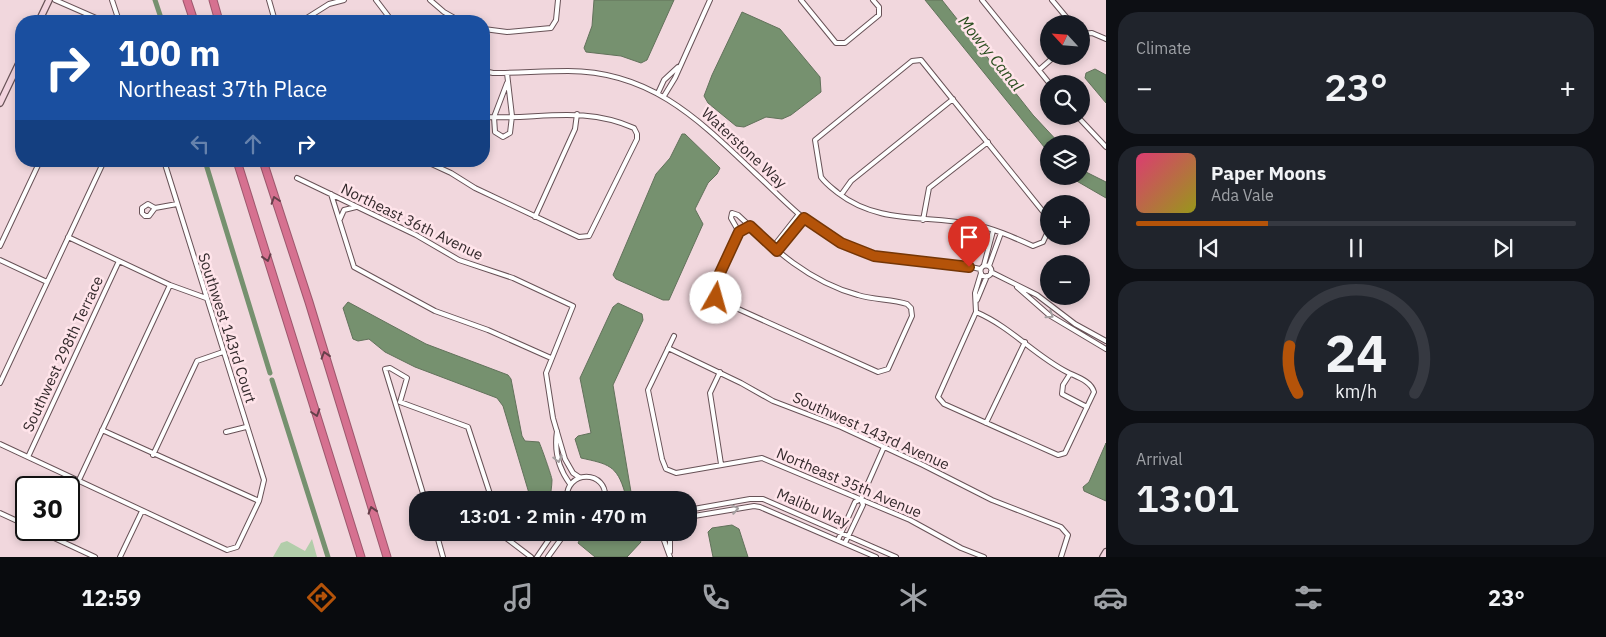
<!DOCTYPE html>
<html lang="en">
<head>
<meta charset="utf-8">
<style>
  :root { --surface:#171b24; --page:#20242c; --text:#f1f3f6; --muted:#9ea1a6; --line:#363941; --accent:#b45309 }
  body { margin:0; font-family:"IBM Plex Sans",sans-serif; background:var(--page); color:var(--text); height:100vh; display:flex; flex-direction:column; font-size:19px; white-space:nowrap }
  * { box-sizing:border-box; margin:0 }
  p { font-size:16px; color:var(--muted) }
  .icon { flex:none; width:28px; height:28px; fill:none; stroke:currentColor; stroke-width:2; stroke-linecap:round; stroke-linejoin:round }
  .map { position:relative; flex:1; overflow:hidden }
  .sheet { display:flex; flex-direction:column; gap:12px; padding:12px; background:#0d0f14; width:500px }
  .sheet>* { flex:none }
  .banner { position:absolute; left:15px; top:15px; width:475px; height:152px; border-radius:20px; box-shadow:0 2px 8px #0003; background:#1a4fa0; color:#fff; overflow:hidden }
  .needle { width:32px; rotate:296deg }
  .fabs { position:absolute; left:1040px; top:15px; display:grid; gap:10px }
  .fabs a { display:grid; place-items:center; width:50px; height:50px; border-radius:50%; background:var(--surface); box-shadow:0 2px 8px #0003; font-size:25px }
  .speed { position:absolute; left:15px; top:476px; display:flex; gap:10px; font-size:25px; font-weight:700; text-align:center }
  .speed>* { display:grid; place-content:center; width:65px; height:65px; border-radius:50%; background:var(--surface); box-shadow:0 2px 8px #0003; line-height:1 }
  .speed .limit { border:2px solid #111; border-radius:8px; background:#fff; color:#111 }
  .pin { position:absolute; display:grid; place-items:center; width:42px; height:42px; color:#fff; margin:-51px -21px; border-radius:50% 50% 50% 0; rotate:-45deg; box-shadow:0 0 5px #0007 }
  .pin .icon { rotate:45deg }
  .me { position:absolute; width:55px; margin:-28px; rotate:7deg; stroke-linejoin:round; filter:drop-shadow(0 0 4px #0008) }
  .turn { display:flex; align-items:center; gap:18px; height:105px; padding:0 20px; font-size:22px }
  .turn .icon { width:65px; height:65px; stroke-width:2.5 }
  .turn b { display:block; font-size:35px; line-height:42px }
  .lanes { display:flex; align-items:center; height:48px; padding:0 20px; background:#0003; justify-content:center; gap:25px; direction:ltr }
  .lanes .off { opacity:.35 }
  .big { font-size:38px; font-weight:600; line-height:1.1 }
  .sheet .widget { flex:1; display:flex; flex-direction:column; justify-content:center; gap:8px; min-width:0; padding:0 18px; border-radius:20px; background:var(--page) }
  .sheet .dial { align-items:center; gap:0 }
  .dial svg { height:130px; overflow:visible; fill:none; stroke:var(--line); stroke-width:7; stroke-linecap:round; text-anchor:middle }
  .dial text { fill:var(--text); stroke:none }
  .song { display:flex; align-items:center; gap:15px }
  .cover { width:60px; height:60px; border-radius:8px; background:linear-gradient(135deg,hsl(340 70% 55%),hsl(60 70% 35%)) }
  .played { height:5px; border-radius:2px; background:linear-gradient(90deg,var(--accent) 30%,var(--line) 30%) }
  .keys { display:flex; justify-content:space-around; direction:ltr }
  .heat { display:flex; justify-content:space-between; align-items:center; font-size:28px; direction:ltr }
  .trip { position:absolute; left:409px; top:491px; width:288px; height:50px; border-radius:20px; background:var(--surface); box-shadow:0 2px 8px #0003; font-weight:600; line-height:50px; text-align:center }
  .menu { display:flex; height:80px; justify-content:space-around; align-items:center; background:#090b0e; color:var(--muted) }
  .menu .icon { width:35px; height:35px }
  .menu .selected { color:var(--accent) }
  .menu b { font-size:22px; color:var(--text) }
  main { display:flex; flex:1; min-height:0 }
  .map>svg:first-child { display:block }
  .green { fill:#b2cdaa }
  .water { fill:#76916f; stroke:#62725b }
  .lines { fill:none; stroke-linecap:round; stroke-linejoin:round }
  .canal { stroke:#76916f; stroke-width:5 }
  .street-casing { stroke:#685257; stroke-width:6 }
  .secondary-casing { stroke:#685257; stroke-width:8 }
  .highway-casing { stroke:#9d586d; stroke-width:9 }
  .street { stroke:#fff; stroke-width:4 }
  .secondary { stroke:#f3d4de; stroke-width:5.5 }
  .highway { stroke:#d67190; stroke-width:7 }
  .oneway { stroke:#653f4a }
  .oneway2 { stroke:#a49fa0 }
  .route-casing { stroke:#753606; stroke-width:12 }
  .route { stroke:#b45309; stroke-width:9 }
  .labels { text-anchor:middle; stroke-width:5; stroke-linejoin:round; paint-order:stroke }
  .street-label { font-size:15px; fill:#342a2c; stroke:#ffe4ea }
  .water-label { font-size:16px; font-style:italic; fill:#284d1d; stroke:#ffe4ea }
</style>
</head>
<body>
<main>
<div class="map">
<svg width="1106" height="557" viewBox="0 0 1106 557">
  <rect width="100%" height="100%" fill="#f1d7dd"/>
  <path class="green" d="M312,539L317,557H273L281,543L287,541L305,551Z"/>
  <path class="water" d="M594,0H674L647,60L641,63L621,56L586,52L584,48L592,26Z
    M925,0H942L1033,115L1060,144H1049V153Z
    M742,12L780,29L820,77L821,92L791,115L782,119L766,117L744,127L736,126L708,103L704,96L712,75Z
    M1095,69L1106,75V103L1085,78L1086,73Z
    M682,134H685L720,168L717,174L708,183L695,209L703,224L669,300H663L616,279L613,275L656,174L670,158Z
    M1081,167L1086,172L1106,182V198L1068,176H1081Z
    M348,302L426,344L508,375L511,379L522,436L525,441L539,442C541,446 552,477 552,480C552,487 550,493 551,500H531L503,406L497,398L415,367L385,352L369,339L358,341L353,339L343,308Z
    M618,303L642,314L643,320L613,385L631,492L628,494L625,493C617,465 608,464 581,458L575,439L578,436L591,433L580,378L613,307Z
    M1106,443V501L1084,491L1083,487L1089,482Z
    M732,525L739,529L748,557H713L708,532L712,528Z
    M589,533H620L638,536L641,542L627,557H595L578,543L581,537Z"/>
  <g class="lines">
    <path class="canal" d="M155,0L162,21
      M205,161L270,373
      M272,380L328,557"/>
    <defs>
      <path id="street" d="M55,0L103,21
        M112,0L119,21
        M269,0L275,21
        M376,0L392,21
        M430,0L444,12L460,21
        M801,0L836,43H845L879,15V7L873,0
        M982,0L1050,84
        M1052,0L1072,24
        M302,21L329,4L344,0
        M484,29L507,32L551,28L556,20L558,0
        M1081,34L1092,33L1106,39
        M1039,70L1055,56
        M484,71L493,73C518,73 543,71 568,71C651,71 699,120 755,173C782,198 807,226 840,243C883,266 934,259 980,269
        M507,73L512,116L510,133L503,137L495,132L494,117L507,83
        M658,93L664,80L678,67
        M664,96L675,78L710,0
        M1077,116L1106,147
        M425,161L451,173L475,188L579,237L589,236L637,139V134L634,128C582,105 537,120 484,117
        M297,178L416,235L459,260L513,278L573,306L546,373L553,418L565,459L573,473L579,477
        M331,194L354,267L435,311L488,330L551,358
        M841,195L851,181L953,99
        M155,208L149,216H145L142,213V208L148,204L155,208L177,204
        M535,217L575,129L577,114
        M340,219L344,210L356,207
        M1049,219L921,60L912,61L815,140L821,177C826,184 832,188 838,193C878,224 924,215 971,224C993,228 1013,237 1033,246L1043,242L1049,229
        M923,220L929,188L988,142
        M739,232L731,218L732,213L738,215C774,249 809,282 858,295C874,300 892,299 907,304L911,308L912,316L888,369L878,372L716,299L713,288L739,232L751,227
        M68,237L170,285L206,298
        M0,246L40,161
        M773,247L799,214
        M777,251L804,219
        M0,260L47,282
        M984,265L993,231
        M980.5 271a5.5 5.5 0 1 1 11 0a5.5 5.5 0 1 1-11 0Z
        M989,266L1001,233
        M991,272L1037,295L1075,324L1106,341
        M1017,287L1049,315L1106,349
        M977,300L987,276
        M976,312C1011,327 1034,355 1067,372C1077,377 1091,381 1094,392L1065,453L1058,455L944,404L938,397L976,312L975,293L981,273
        M674,336L648,390L662,459L666,469L676,473L762,458L910,520L961,548L984,557
        M668,348L741,383L773,401L841,427L923,465L992,500L1061,527L1068,535L1061,557
        M720,372L710,393L721,464
        M1070,374L1063,385L1062,394L1087,407
        M0,383L104,161
        M400,402L407,378L390,368L385,369L425,500
        M400,402L468,427L492,500
        M986,423L1025,342
        M102,430L259,501
        M557,431C554,451 558,468 570,484
        M226,432L246,427
        M0,444L227,550L237,547L259,501L264,480L164,161
        M153,455L197,361L223,352
        M28,457L119,261
        M79,480L170,285
        M567,500C564,469 609,469 605,500
        M688,510L750,499H763L896,557
        M0,513L26,525
        M688,517L754,506L760,507L876,557
        M37,530L95,557
        M436,532L443,557
        M498,532L531,557
        M661,532L670,557
        M670,532V552
        M437,536L449,532
        M838,540L855,502L861,499L884,447
        M845,543L863,505L861,499
        M120,557L142,511
        M537,557L554,532
        M548,557L566,532"/>
      <path id="secondary" d="M39,21L49,0
        M0,103L21,59
        M1103,557L1106,552"/>
      <path id="highway" d="M187,0L194,21
        M213,0L219,21
        M237,161L361,557
        M263,161L309,302L387,557"/>
    </defs>
    <use href="#street" class="street-casing"/>
    <use href="#secondary" class="secondary-casing"/>
    <use href="#highway" class="highway-casing"/>
    <use href="#street" class="street"/>
    <use href="#secondary" class="secondary"/>
    <use href="#highway" class="highway"/>
  </g>
  <defs><path id="oneway-chevron" d="M-2-3.5L2.5 0L-2 3.5" fill="none" stroke-width="1.6" stroke-linecap="round" stroke-linejoin="round" transform="scale(1.25)"/></defs>
  <g class="oneway">
    <use href="#oneway-chevron" transform="translate(275 200) rotate(-108)"/>
    <use href="#oneway-chevron" transform="translate(267 258) rotate(73)"/>
    <use href="#oneway-chevron" transform="translate(325 355) rotate(-107)"/>
    <use href="#oneway-chevron" transform="translate(316 413) rotate(72)"/>
    <use href="#oneway-chevron" transform="translate(372 510) rotate(-107)"/>
  </g>
  <g class="oneway2">
    <use href="#oneway-chevron" transform="translate(1050 315) rotate(34)"/>
    <use href="#oneway-chevron" transform="translate(558 459) rotate(77)"/>
    <use href="#oneway-chevron" transform="translate(735 509) rotate(-10)"/>
  </g>
  <g class="lines">
    <defs>
      <path id="route" d="M716,298L713,288L739,232L750,226L777,251L804,218L841,243L874,256L969,267"/>
    </defs>
    <use href="#route" class="route-casing"/>
    <use href="#route" class="route"/>
  </g>
  <g class="labels">
    <g class="street-label">
      <text transform="translate(744 148) rotate(43)" y="5">Waterstone Way</text>
      <text transform="translate(412 222) rotate(26)" y="5">Northeast 36th Avenue</text>
      <text transform="translate(227 328) rotate(72)" y="5">Southwest 143rd Court</text>
      <text transform="translate(63 354) rotate(-65)" y="5">Southwest 298th Terrace</text>
      <text transform="translate(871 431) rotate(24)" y="5">Southwest 143rd Avenue</text>
      <text transform="translate(849 483) rotate(23)" y="5">Northeast 35th Avenue</text>
      <text transform="translate(813 508) rotate(23)" y="5">Malibu Way</text>
    </g>
    <g class="water-label">
      <text transform="translate(991 53) rotate(51)" y="6">Mowry Canal</text>
    </g>
  </g>
</svg>
<div class="fabs">
<a><svg class="needle" viewBox="-14 -14 28 28"><path d="M0-13l5 13h-10z" fill="#e53935"/><path d="M0 13l5-13h-10z" fill="#9ea1a6"/></svg></a>
<a><svg class="icon" aria-label="search" viewBox="0 0 24 24"><circle cx="10" cy="10" r="6"/><path d="M15 15l6 6"/></svg></a>
<a><svg class="icon" aria-label="layers" viewBox="0 0 24 24"><path d="M12 4l9 5-9 5-9-5zM3 14l9 5 9-5"/></svg></a>
<a>+</a>
<a>−</a>
</div>
<div class="speed"><div class="limit">30</div></div>
<div class="pin" style="left:969px;top:267px;background:#d93025"><svg class="icon" aria-label="arrive" viewBox="0 0 24 24"><path d="M6 21V4h12l-3 4 3 4H6"/></svg></div>
<svg class="me" style="left:716px;top:298px" viewBox="-20 -20 40 40"><circle r="19" fill="#fff"/><path d="M0-13L10 11 0 6-10 11z" fill="#b45309"/></svg>
<div class="trip">13:01 · 2 min · 470 m</div>
<div class="banner">
<div class="turn"><svg class="icon" aria-label="right" viewBox="0 0 24 24"><path d="M7 20v-9h11M14 6l5 5-5 5"/></svg><div><b>100 m</b>Northeast 37th Place</div></div>
<div class="lanes"><svg class="icon off" aria-label="left" viewBox="0 0 24 24"><path d="M17 20v-9H6M10 6l-5 5 5 5"/></svg><svg class="icon off" aria-label="ahead" viewBox="0 0 24 24"><path d="M12 20V5M6 11l6-6 6 6"/></svg><svg class="icon" aria-label="right" viewBox="0 0 24 24"><path d="M7 20v-9h11M14 6l5 5-5 5"/></svg></div>
</div>
</div>
<section class="sheet">
<div class="widget"><p>Climate</p>
<div class="heat"><a>−</a><b class="big">23°</b><a>+</a></div>
</div>
<div class="widget">
<div class="song"><i class="cover"></i><div><b>Paper Moons</b><p>Ada Vale</p></div></div>
<div class="played"></div>
<div class="keys"><svg class="icon" aria-label="previous" viewBox="0 0 24 24"><path d="M18 5L8 12l10 7zM5 5v14"/></svg><svg class="icon" aria-label="pause" viewBox="0 0 24 24"><path d="M8 5v14M16 5v14"/></svg><svg class="icon" aria-label="next" viewBox="0 0 24 24"><path d="M6 5l10 7-10 7zM19 5v14"/></svg></div>
</div>
<div class="widget dial"><svg viewBox="0 0 100 80">
<path d="M14 69A42 42 0 1 1 86 69"/>
<path d="M14 69A42 42 0 0 1 9 40" stroke="#b45309"/>
<text x="50" y="56" font-size="32" font-weight="700">24</text>
<text x="50" y="72" font-size="11">km/h</text>
</svg></div>
<div class="widget"><p>Arrival</p><b class="big">13:01</b></div>
</section>
</main>
<nav class="menu">
<b>12:59</b>
<svg class="icon selected" aria-label="directions" viewBox="0 0 24 24"><path d="M12 3l9 9-9 9-9-9zM9 14v-3h6M13 9l2 2-2 2"/></svg>
<svg class="icon" aria-label="music" viewBox="0 0 24 24"><path d="M9 18V5l10-2v13"/><circle cx="6" cy="18" r="3"/><circle cx="16" cy="16" r="3"/></svg>
<svg class="icon" aria-label="phone" viewBox="0 0 24 24"><path d="M5 4h4l2 5-3 2q2 4 5 5l2-3 5 2v4C11 20 4 13 5 4z"/></svg>
<svg class="icon" aria-label="climate" viewBox="0 0 24 24"><path d="M12 3v18M4 7l16 10M4 17L20 7"/></svg>
<svg class="icon" aria-label="car" viewBox="0 0 24 24"><path d="M5 17H2v-5l4-1 3-4h7l3 4 3 1v5h-3M9 17h6M6 11h13"/><circle cx="7" cy="17" r="2"/><circle cx="17" cy="17" r="2"/></svg>
<svg class="icon" aria-label="filters" viewBox="0 0 24 24"><path d="M4 7h16M4 17h16"/><circle cx="9" cy="7" r="2"/><circle cx="15" cy="17" r="2"/></svg>
<b>23°</b>
</nav>
</body>
</html>
